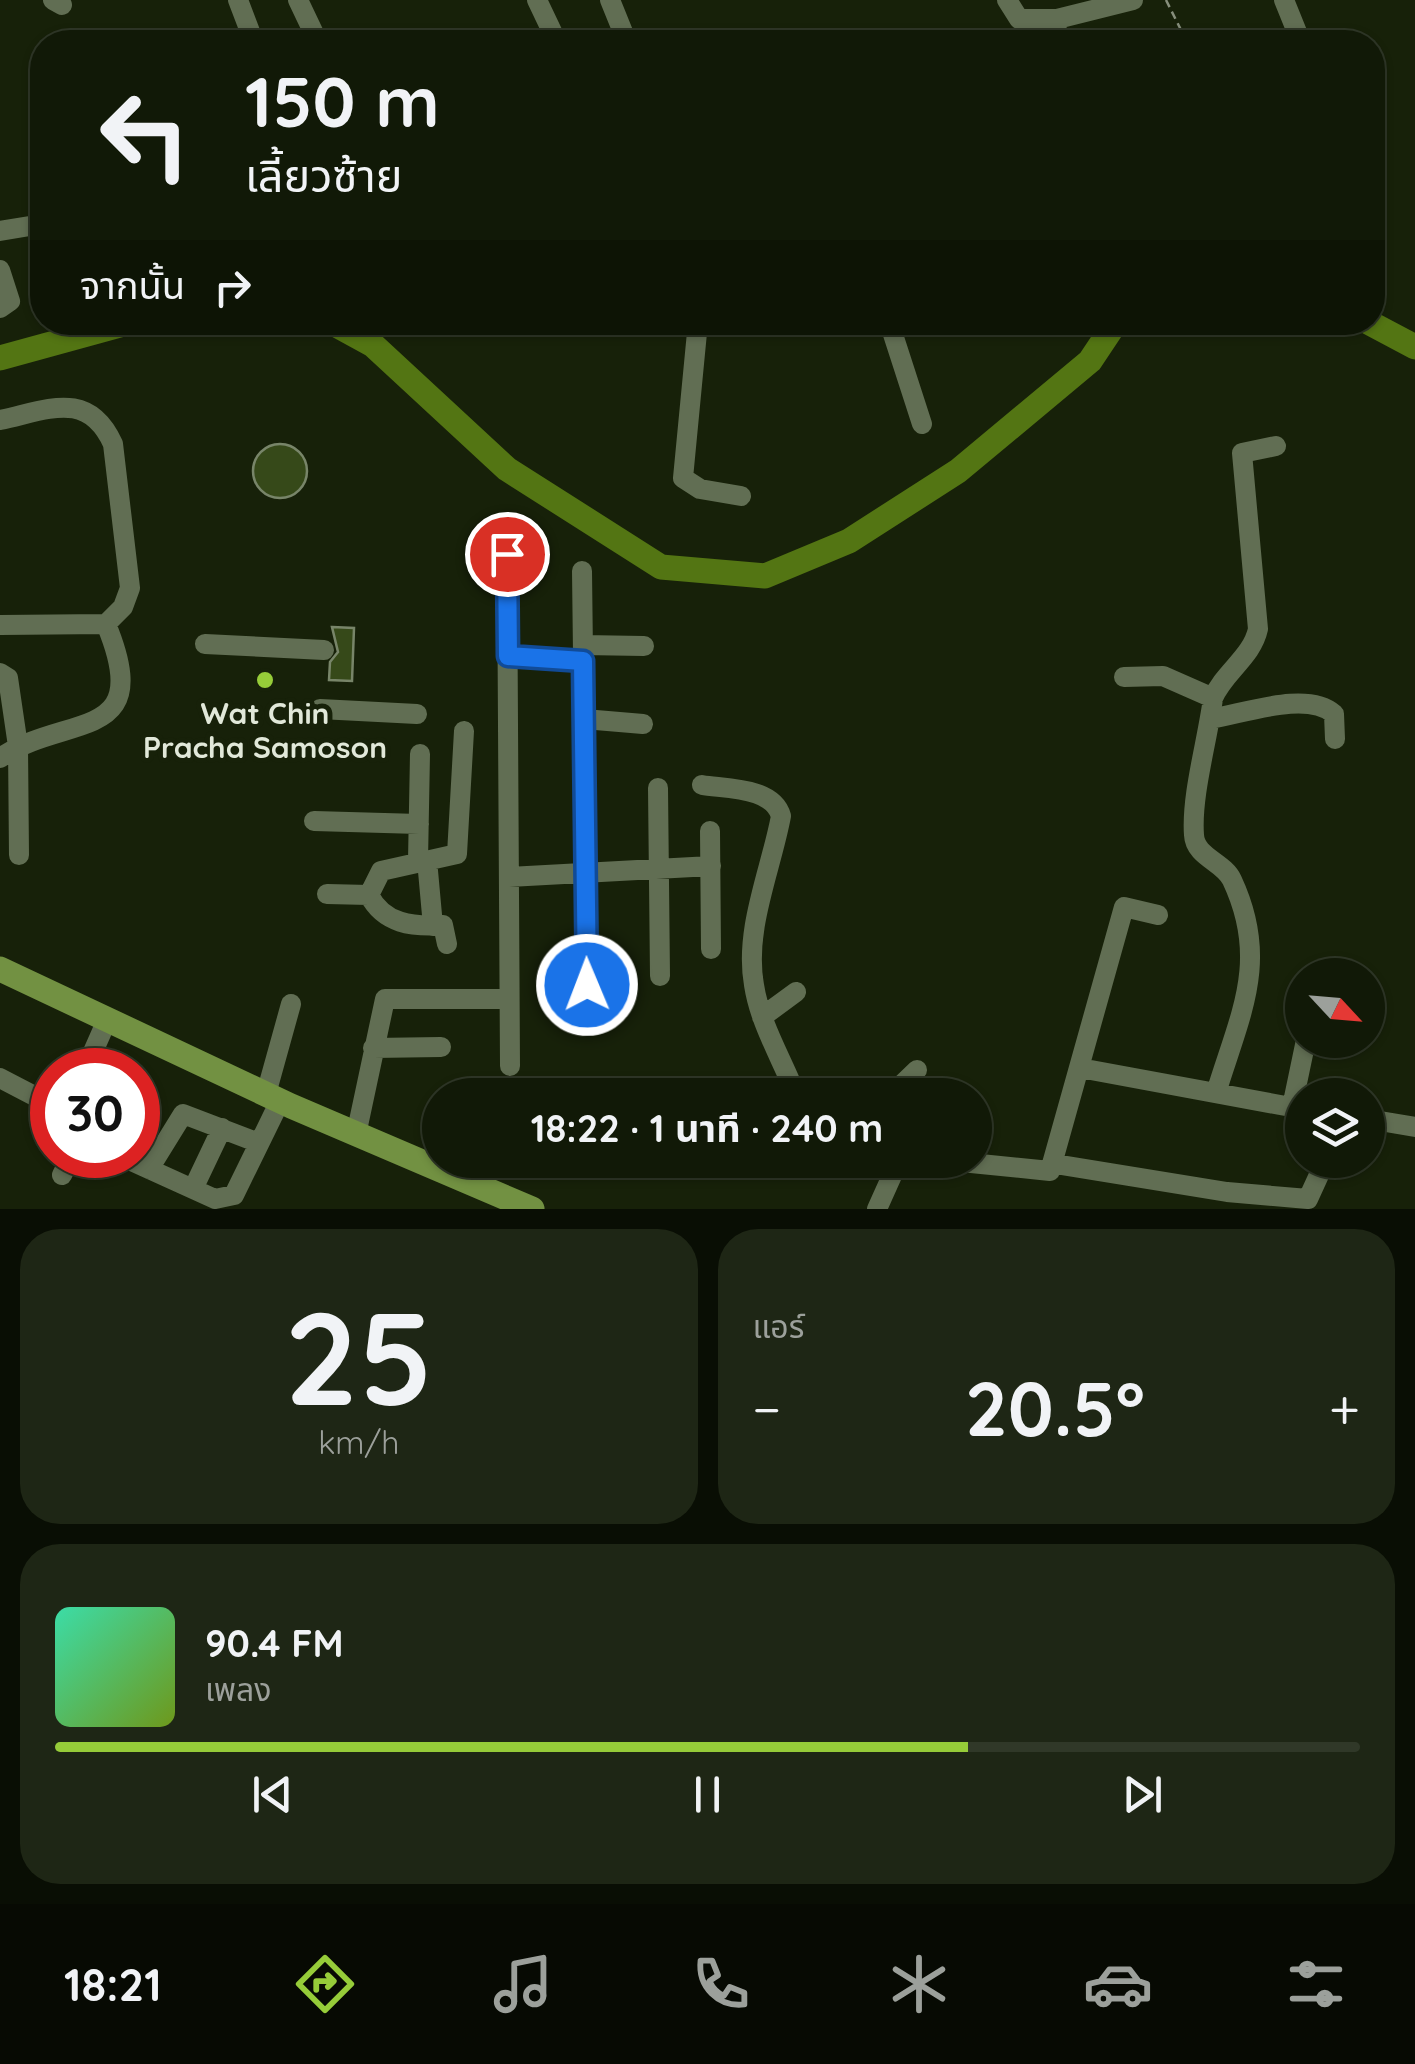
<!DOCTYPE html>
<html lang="th">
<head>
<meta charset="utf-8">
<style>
  :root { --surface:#111907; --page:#1e2615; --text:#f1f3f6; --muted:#9ca09b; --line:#303828; --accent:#96cc39 }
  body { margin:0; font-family:Quicksand,"Noto Sans Thai",sans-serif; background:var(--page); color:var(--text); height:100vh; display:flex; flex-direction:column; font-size:38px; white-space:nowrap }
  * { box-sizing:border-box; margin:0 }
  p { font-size:32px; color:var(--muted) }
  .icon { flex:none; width:55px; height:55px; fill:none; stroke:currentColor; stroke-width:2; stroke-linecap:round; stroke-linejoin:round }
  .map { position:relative; height:1209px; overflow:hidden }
  .details { display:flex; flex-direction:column; gap:20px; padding:20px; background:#090e04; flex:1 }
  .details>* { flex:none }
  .top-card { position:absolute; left:30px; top:30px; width:1355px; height:305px; border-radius:40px; box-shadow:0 2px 8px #0004,0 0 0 2px var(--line); background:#111907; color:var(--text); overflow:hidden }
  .needle { width:65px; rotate:116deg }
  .tools { position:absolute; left:1285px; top:958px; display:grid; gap:20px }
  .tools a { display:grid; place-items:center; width:100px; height:100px; border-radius:50%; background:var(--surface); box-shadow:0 2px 8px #0004,0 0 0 2px var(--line); font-size:50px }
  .speed { position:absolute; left:30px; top:1048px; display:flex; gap:20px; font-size:50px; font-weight:700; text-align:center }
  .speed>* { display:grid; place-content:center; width:130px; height:130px; border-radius:50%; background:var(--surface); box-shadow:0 2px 8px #0004,0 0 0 2px var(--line); line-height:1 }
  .speed .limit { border:15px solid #d22; background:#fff; color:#111 }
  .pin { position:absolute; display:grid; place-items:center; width:85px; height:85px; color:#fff; margin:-42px; border:5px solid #fff; border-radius:50%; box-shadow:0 2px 10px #0007 }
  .me { position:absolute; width:110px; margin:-55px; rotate:359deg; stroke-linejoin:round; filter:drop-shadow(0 0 8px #0008) }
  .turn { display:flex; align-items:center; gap:35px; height:210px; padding:0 50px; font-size:45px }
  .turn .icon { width:130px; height:130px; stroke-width:2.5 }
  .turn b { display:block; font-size:70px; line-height:85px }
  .then { display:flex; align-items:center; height:95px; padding:0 50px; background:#0003; gap:20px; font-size:38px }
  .big { font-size:75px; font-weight:700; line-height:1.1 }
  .details .card { flex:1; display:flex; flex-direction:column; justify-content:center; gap:15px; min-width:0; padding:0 35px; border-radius:40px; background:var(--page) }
  .details .dial { align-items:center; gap:0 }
  .dial b { font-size:130px; line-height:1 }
  .song { display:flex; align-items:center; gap:30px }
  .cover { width:120px; height:120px; border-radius:15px; background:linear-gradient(135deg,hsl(160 70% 55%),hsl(80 70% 35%)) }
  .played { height:10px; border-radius:5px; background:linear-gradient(90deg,var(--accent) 70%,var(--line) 70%) }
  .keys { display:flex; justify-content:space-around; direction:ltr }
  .heat { display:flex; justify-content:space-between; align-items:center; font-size:55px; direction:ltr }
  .details .tiles { flex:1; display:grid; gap:20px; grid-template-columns:1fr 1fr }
  .card:last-child { grid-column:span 2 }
  .trip { position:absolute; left:422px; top:1078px; width:570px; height:100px; border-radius:50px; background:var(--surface); box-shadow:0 2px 8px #0004,0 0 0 2px var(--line); font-weight:700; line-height:100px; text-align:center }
  .tab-bar { display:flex; height:160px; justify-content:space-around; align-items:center; background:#070a03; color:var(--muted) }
  .tab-bar .icon { width:70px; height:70px }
  .tab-bar .on { color:var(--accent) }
  .tab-bar b { font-size:45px; color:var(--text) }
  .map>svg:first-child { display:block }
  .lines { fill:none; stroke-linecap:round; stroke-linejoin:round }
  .river { stroke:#537513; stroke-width:25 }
  .building { fill:#364919; stroke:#788569; stroke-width:2.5 }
  .path { stroke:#868e7b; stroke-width:2.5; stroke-dasharray:8 5; stroke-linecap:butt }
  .minor { stroke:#616e53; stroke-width:20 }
  .major { stroke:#729142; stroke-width:25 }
  .route-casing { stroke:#114b97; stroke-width:25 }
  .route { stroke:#1a73e8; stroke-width:18 }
  .poi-dot { fill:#96cc39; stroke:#172109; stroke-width:4 }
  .labels { text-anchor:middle; stroke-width:10; stroke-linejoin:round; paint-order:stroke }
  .poi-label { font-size:30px; font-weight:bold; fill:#e1e8d9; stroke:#172109 }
</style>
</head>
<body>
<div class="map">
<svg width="1415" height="1209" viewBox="0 0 1415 1209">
  <rect width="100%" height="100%" fill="#172109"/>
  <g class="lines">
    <path class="river" d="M331,322L373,345L507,469L661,567L765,576L849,541L958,471L1090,361L1116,322
      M1368,322L1415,347
      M0,358L131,322"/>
  </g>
  <path class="building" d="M253 471a27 27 0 1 1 54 0a27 27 0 1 1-54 0Z
    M332,627L354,628L352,681L329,680L330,662L338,652Z"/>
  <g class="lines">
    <path class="path" d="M1166,0L1187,42"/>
    <path class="minor" d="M53,0L62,5
      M238,0L254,42
      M298,0L318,42
      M537,0L557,42
      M610,0L627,42
      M1007,0L1019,19H1057L1056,42
      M1284,0L1301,42
      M1057,19L1133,0
      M714,42L761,38L768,42
      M0,231L42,224
      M0,270L10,301L0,308
      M698,322L683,478L700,489L741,496
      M889,322L922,424
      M0,420C48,410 88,389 113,444L130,588L123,607L106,624L0,625
      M507,554L510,1066
      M582,571L587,985
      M205,644L324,650
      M583,645L644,646
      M508,656L583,661
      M0,673L8,678L18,746L19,855
      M1124,677L1163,676L1213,698
      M320,709L417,714
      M584,719L643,724
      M1210,719C1243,714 1307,690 1334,714L1335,739
      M0,758C67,712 156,745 106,624
      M702,785C726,789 773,787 781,816C771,870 744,929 754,985C760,1024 782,1059 796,1095
      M658,788L660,976
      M314,821L419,824
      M710,831L711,949
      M427,860L433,926
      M418,861L420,754
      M509,877L711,866
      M327,894L369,895L381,871L457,854L464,731
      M369,895C384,924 412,927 443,925L447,944
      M762,1017L796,992
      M373,1048L441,1047
      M1080,1068L1302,1109
      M85,1070L107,1020
      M0,1078L52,1105
      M1216,1093C1240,1014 1270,961 1232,880C1224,862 1195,857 1194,835C1191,795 1208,739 1213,698C1224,672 1252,657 1258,629L1242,453L1276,446
      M266,1094L291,1004
      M891,1095L917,1070
      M1292,1107L1306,1040
      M1368,1119L1415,1127
      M356,1135L385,999H509
      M118,1155L215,1199L234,1195L280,1101
      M941,1160L1050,1171L1124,907L1158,915
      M1055,1164L1227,1192L1308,1199L1324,1164
      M149,1169L183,1114L259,1143
      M62,1175L72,1155
      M193,1189L222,1128
      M877,1209L899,1160"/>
    <path class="major" d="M0,969L291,1106L532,1209"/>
  </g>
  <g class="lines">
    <defs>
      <path id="route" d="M507,554L508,656L583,661L587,985"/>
    </defs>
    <use href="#route" class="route-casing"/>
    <use href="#route" class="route"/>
  </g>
  <circle class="poi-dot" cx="265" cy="680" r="10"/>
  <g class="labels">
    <g class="poi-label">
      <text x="265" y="724">Wat Chin<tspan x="265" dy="34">Pracha Samoson</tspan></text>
    </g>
  </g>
</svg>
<div class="tools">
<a><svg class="needle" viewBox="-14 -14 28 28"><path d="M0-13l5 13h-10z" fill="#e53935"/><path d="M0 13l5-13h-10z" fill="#9ca09b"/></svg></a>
<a><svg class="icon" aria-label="layers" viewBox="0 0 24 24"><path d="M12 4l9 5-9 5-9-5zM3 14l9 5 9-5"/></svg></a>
</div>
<div class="speed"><div class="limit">30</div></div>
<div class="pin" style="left:507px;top:554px;background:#d93025"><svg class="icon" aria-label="arrive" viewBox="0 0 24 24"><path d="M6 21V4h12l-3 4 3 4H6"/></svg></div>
<svg class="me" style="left:587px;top:985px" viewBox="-20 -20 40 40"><circle r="17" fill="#1a73e8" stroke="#fff" stroke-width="3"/><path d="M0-11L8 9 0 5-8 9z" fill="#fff"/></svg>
<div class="trip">18:22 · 1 นาที · 240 m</div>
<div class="top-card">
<div class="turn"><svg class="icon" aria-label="left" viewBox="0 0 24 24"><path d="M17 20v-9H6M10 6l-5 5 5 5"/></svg><div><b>150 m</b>เลี้ยวซ้าย</div></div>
<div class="then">จากนั้น<svg class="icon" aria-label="right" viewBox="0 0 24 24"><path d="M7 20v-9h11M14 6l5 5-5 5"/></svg></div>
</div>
</div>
<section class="details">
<div class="tiles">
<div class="card dial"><b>25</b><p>km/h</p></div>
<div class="card"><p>แอร์</p>
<div class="heat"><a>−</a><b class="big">20.5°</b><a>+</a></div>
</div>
<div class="card">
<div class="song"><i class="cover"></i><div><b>90.4 FM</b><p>เพลง</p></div></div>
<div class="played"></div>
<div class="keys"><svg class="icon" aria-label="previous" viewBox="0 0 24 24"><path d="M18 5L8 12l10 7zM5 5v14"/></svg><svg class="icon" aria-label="pause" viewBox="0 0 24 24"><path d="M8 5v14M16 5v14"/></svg><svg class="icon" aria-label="next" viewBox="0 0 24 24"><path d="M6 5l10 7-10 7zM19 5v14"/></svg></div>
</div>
</div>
</section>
<nav class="tab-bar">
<b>18:21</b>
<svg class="icon on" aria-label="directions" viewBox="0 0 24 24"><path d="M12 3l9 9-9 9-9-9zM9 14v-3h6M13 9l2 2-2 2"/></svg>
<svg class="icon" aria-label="music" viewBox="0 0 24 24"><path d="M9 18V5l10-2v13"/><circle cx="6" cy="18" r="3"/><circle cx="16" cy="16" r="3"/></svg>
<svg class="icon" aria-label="phone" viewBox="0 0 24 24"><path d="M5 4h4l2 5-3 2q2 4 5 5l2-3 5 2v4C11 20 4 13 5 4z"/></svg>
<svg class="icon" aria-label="climate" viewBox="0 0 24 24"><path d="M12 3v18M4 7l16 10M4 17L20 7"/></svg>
<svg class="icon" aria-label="car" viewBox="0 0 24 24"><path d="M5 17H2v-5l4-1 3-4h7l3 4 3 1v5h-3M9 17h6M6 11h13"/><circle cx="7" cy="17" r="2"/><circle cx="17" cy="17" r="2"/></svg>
<svg class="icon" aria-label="filters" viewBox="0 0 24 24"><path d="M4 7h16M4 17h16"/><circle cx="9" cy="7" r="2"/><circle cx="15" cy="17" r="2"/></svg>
</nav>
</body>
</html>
